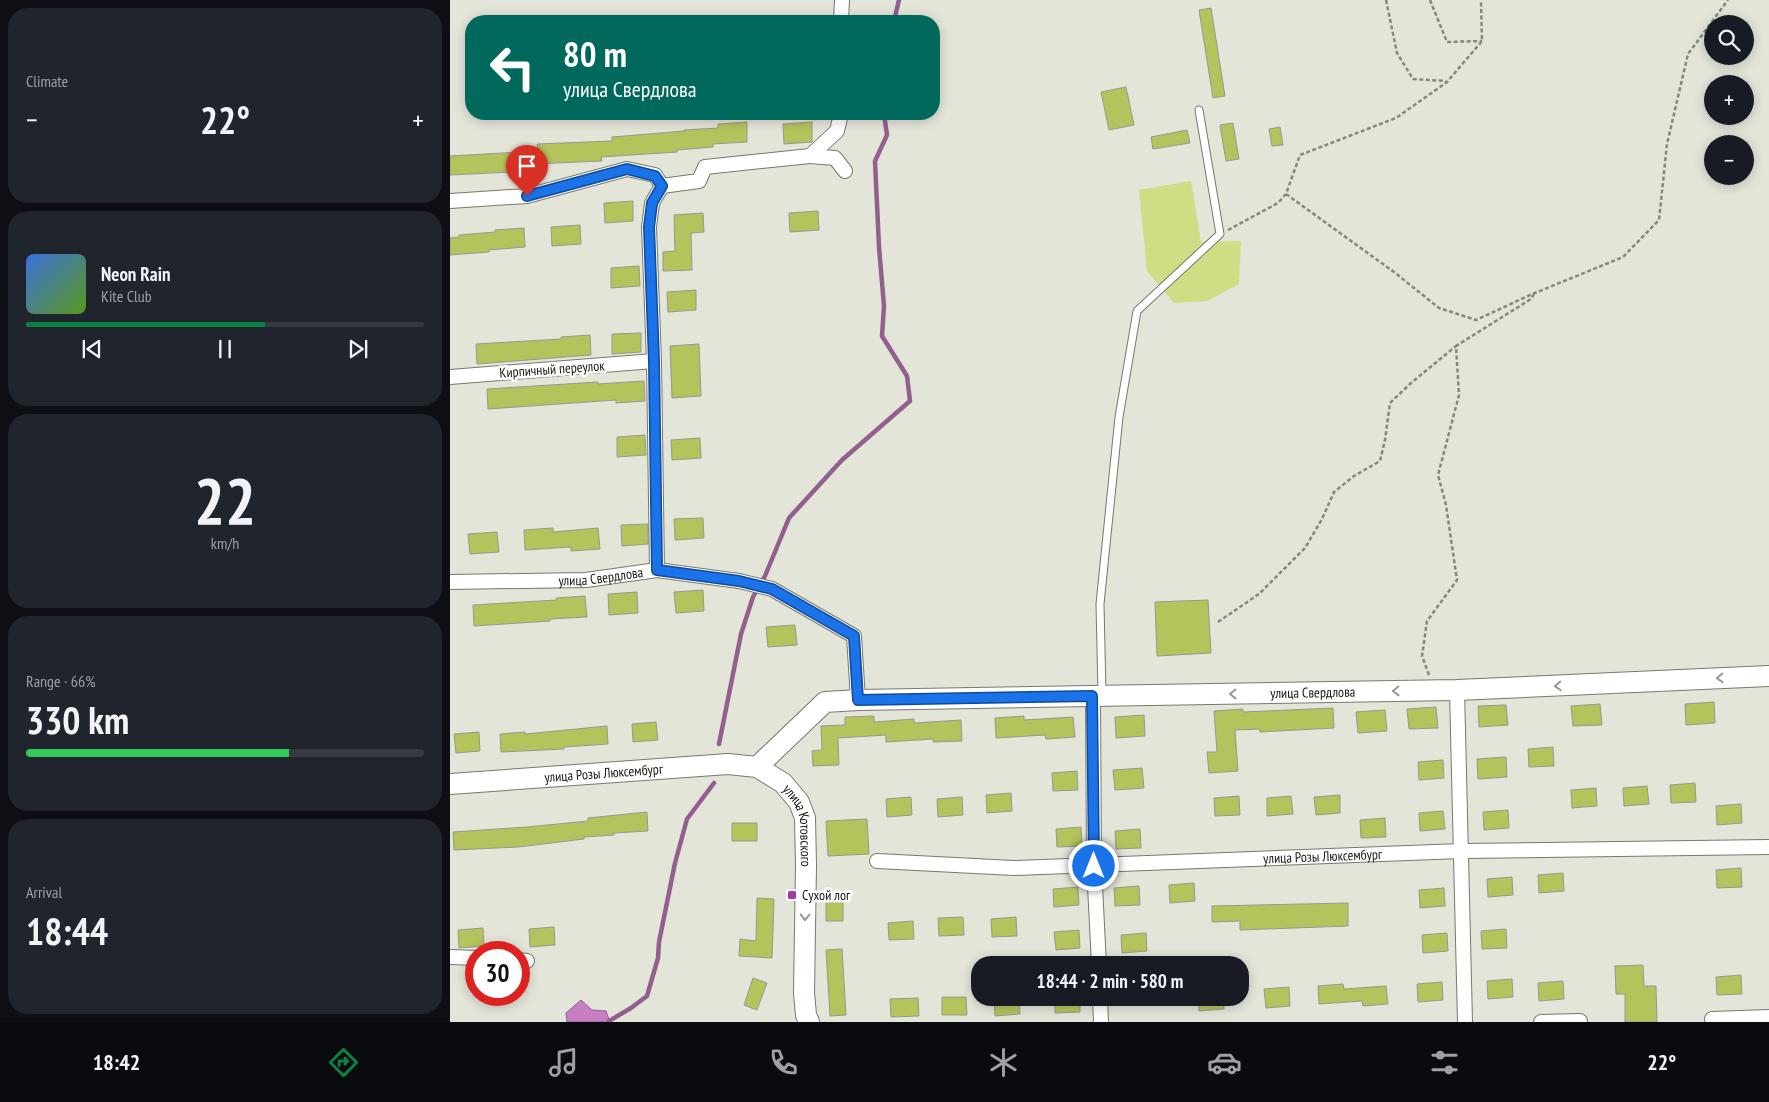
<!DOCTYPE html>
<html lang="en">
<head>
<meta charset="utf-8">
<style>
  :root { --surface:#171b24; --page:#20242c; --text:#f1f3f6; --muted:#9ea1a6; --line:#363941; --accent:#0b8043 }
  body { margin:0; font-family:"PT Sans Narrow",sans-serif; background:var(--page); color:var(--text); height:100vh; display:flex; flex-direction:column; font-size:19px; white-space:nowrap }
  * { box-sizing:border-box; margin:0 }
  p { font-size:16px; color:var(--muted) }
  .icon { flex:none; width:28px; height:28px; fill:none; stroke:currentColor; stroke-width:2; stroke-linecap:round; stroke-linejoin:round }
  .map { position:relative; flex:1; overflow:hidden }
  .panel { display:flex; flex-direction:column; gap:8px; padding:8px; background:#0d0f14; width:450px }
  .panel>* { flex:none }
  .guide { position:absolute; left:15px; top:15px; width:475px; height:105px; border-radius:20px; box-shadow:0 2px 12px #0003; background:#00695c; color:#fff; overflow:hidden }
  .tools { position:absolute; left:1254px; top:15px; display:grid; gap:10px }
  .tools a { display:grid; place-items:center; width:50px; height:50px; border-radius:50%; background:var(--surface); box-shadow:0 2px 12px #0003; font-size:25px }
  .speed { position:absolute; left:15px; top:941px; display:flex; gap:10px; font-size:25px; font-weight:700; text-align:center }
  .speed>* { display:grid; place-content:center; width:65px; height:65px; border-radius:50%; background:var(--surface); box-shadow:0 2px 12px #0003; line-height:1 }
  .speed .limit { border:8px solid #d22; background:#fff; color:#111 }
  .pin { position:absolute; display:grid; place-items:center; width:42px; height:42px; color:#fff; margin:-51px -21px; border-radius:50% 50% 50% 0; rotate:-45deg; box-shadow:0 0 5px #0007 }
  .pin .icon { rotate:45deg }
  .me { position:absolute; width:55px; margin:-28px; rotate:0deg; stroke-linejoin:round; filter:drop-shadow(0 0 4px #0008) }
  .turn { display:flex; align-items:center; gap:18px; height:105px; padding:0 15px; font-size:22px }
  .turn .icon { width:65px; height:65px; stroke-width:2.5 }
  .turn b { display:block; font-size:35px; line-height:42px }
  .big { font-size:38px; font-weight:700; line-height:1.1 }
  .panel .tile { flex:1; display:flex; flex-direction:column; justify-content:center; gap:8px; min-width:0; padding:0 18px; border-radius:20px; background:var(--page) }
  .panel .dial { align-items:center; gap:0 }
  .dial b { font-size:65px; line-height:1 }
  .song { display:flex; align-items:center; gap:15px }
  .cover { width:60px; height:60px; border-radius:8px; background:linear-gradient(135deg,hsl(220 70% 55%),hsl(90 70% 35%)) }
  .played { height:5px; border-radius:2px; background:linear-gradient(90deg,var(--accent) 60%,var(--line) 60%) }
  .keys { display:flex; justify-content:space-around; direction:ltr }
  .heat { display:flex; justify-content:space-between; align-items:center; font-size:28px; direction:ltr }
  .charge { height:8px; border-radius:4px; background:linear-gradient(90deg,#34c759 66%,var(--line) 0) }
  .trip { position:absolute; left:521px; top:956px; width:278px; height:50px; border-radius:20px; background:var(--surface); box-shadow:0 2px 12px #0003; font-weight:700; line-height:50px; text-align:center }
  .tab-bar { display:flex; height:80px; justify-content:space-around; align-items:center; background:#090b0e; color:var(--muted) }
  .tab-bar .icon { width:35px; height:35px }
  .tab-bar .current { color:var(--accent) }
  .tab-bar b { font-size:22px; color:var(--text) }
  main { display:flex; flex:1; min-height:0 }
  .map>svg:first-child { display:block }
  .green { fill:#cfdd84 }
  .water { fill:#c87ec3; stroke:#935f8e }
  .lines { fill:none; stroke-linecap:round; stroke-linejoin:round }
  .stream { stroke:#935f8e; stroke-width:4.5 }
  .building { fill:#b4c35c; stroke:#97998e }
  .lane-casing { stroke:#76796d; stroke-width:9 }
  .street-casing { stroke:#76796d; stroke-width:16 }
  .secondary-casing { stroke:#76796d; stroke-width:22 }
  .path { stroke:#85867e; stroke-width:2.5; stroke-dasharray:4 2.5; stroke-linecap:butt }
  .lane { stroke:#fff; stroke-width:7 }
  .street { stroke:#fff; stroke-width:14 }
  .secondary { stroke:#fff; stroke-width:20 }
  .oneway { stroke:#969694 }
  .route-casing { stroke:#114b97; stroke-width:12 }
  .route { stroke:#1a73e8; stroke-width:9 }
  .poi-dot { fill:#a33c9f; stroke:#fff; stroke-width:2 }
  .labels { text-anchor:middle; stroke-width:5; stroke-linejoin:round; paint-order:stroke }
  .street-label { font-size:14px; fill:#161612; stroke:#fff }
  .poi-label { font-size:14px; fill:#161612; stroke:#fff; text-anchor:start }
</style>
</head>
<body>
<main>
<section class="panel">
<div class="tile"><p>Climate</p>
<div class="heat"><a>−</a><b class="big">22°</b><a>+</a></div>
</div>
<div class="tile">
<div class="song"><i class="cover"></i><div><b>Neon Rain</b><p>Kite Club</p></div></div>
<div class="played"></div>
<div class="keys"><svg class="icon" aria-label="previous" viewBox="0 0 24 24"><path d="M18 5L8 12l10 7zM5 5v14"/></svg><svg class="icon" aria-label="pause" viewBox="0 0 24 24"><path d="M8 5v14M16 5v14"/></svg><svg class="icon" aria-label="next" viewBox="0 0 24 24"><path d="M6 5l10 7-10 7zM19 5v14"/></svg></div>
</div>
<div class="tile dial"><b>22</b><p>km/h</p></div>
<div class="tile"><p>Range · 66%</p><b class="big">330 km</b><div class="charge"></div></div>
<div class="tile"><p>Arrival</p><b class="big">18:44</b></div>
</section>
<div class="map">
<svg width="1319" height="1022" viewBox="0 0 1319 1022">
  <rect width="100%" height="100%" fill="#e3e5d9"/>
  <path class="green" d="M741,181L751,242L791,241L789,284L757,301L724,303L697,271L689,190Z"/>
  <path class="water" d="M131,1000L142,1010L156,1011L160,1022H117L116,1013Z"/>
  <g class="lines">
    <path class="stream" d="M444,21L449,0
      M269,744L291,634L303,597L315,576L339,518L392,460L460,401L457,376L432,336L434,306L429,247L425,161L437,135L434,114
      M159,1021L181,1008L197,996L208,958L209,942L225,863L237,819L264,783"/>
  </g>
  <path class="building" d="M761,8L775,96L763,98L749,10Z
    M676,87L684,125L659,130L651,92Z
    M297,122V142L263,144V147L227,150V152L151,157L152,161L82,164L83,171L0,175V156L88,151L87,144L162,141V137L234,131V130L268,128V124Z
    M362,122V142L334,144L333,124Z
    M783,123L789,159L776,161L770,125Z
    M830,127L833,145L822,146L819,129Z
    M737,130L740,143L703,149L701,137Z
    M183,201V221L155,223L154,203Z
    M368,211L369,230L340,232L339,213Z
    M253,213L254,232L241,233L242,270L213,271V252L225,251L224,215Z
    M130,225L131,244L102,246L101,227Z
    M74,228L75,247L39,250V252L0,255V238L9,237V235L45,232V230Z
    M189,266L190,286L161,288V268Z
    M246,290V310L218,312L217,292Z
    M191,333V352L162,354V334Z
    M140,335L141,355L27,364L26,344L111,339V337Z
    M249,344L251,396L222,398L220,346Z
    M194,381L195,401L166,403V400L38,409L37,389L148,382V384Z
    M195,435L196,455L167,457V437Z
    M250,438L251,458L222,460L221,440Z
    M253,518L254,538L225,540L224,519Z
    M198,524V544L172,546L171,525Z
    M103,528V532L148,528L150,549L121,551V547L75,550L74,530Z
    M47,532L49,552L20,554L18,534Z
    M253,590L254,611L226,613L224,592Z
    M187,592L188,613L159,615L158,594Z
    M135,596L137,617L100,619V621L24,626L23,605L107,600L106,598Z
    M758,600L761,653L707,656L705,602Z
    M345,625L347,645L318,647L316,627Z
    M1264,702L1265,723L1236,725L1235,704Z
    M1150,704L1152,725L1123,726L1121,706Z
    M1056,705L1058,725L1029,727L1028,706Z
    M986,707L988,728L959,729L957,709Z
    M883,708L884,728L810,732L809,729L785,730L788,771L759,773L757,752H767L764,711L793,709V712Z
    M935,710L937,731L908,733L906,712Z
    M694,715L695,736L666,738L665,717Z
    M424,716V722L464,719V723L511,720L512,741L483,742V739L436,742V735L388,738L389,765L363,766L362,751L372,750L371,726L395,725V717Z
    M574,716V720L623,717L625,737L596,739L595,735L546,738L545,718Z
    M206,722L208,740L183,742L182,724Z
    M157,726L158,744L114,747V749L51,752L50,734L75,732V734Z
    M29,732L30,751L6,753L4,734Z
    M1103,747L1104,766L1079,767L1078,749Z
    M1056,757L1057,777L1028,779L1027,759Z
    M993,760L994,778L969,780L968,762Z
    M692,768L694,788L665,790L663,770Z
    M627,771L628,790L603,791L602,773Z
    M1245,783L1246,802L1221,803L1220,785Z
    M1197,786L1199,804L1174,806L1173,788Z
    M1146,788L1147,806L1122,808L1121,790Z
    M561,793L562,811L537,813L536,795Z
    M890,795V813L866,815L864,797Z
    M789,796L790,815L765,816L764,798Z
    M841,796L843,814L817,816V798Z
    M461,797L462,815L437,817L436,799Z
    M512,797L513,815L488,817L487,799Z
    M1291,804L1292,823L1267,825L1266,806Z
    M1058,810L1059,828L1034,830L1033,812Z
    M993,811L995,829L970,831L969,813Z
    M197,812L198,831L164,833V835L134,837V839L68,847L4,850L3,832L77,827L138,821V818Z
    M935,818L936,837L911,838L910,820Z
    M417,819L419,854L378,856L376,821Z
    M282,823H307V841H282Z
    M631,827L632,846L607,847L606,829Z
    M690,829L691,848L666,849L665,831Z
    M1291,868L1292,887L1267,888L1266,870Z
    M1113,873L1114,891L1089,893L1088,875Z
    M1062,877L1063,895L1038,897L1037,879Z
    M744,883L745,901L720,903L719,885Z
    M689,886L690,905L665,906L664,888Z
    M628,887L629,905L604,907L603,889Z
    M994,888L995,906L970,908L969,890Z
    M376,894H393V921H376Z
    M307,898L324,899L322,958L289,956L290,939L306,941Z
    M898,903V926L790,930V921L762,922V906Z
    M513,917L514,935L489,936L488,918Z
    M566,917L567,936L542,937L541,919Z
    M463,921L464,939L439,940L438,923Z
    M104,927L105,945L80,947L79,929Z
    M33,928L34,946L9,948L8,930Z
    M1056,929L1057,948L1032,949L1031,931Z
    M629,930L630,948L606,950L604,932Z
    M696,933L697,951L672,953L671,935Z
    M997,933L998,951L973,953L972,935Z
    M392,949L396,1015L380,1016L376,950Z
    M1193,965L1194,986H1206L1207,1022H1175V994H1166L1165,966Z
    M1291,975L1292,994L1267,995L1266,977Z
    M303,978L317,983L307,1010L294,1005Z
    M1062,979L1063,997L1038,999L1037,981Z
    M1113,981L1114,999L1089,1001L1088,983Z
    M992,982L993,1000L968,1002L967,984Z
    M893,984L894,989L936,986L938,1004L913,1006L912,1001L869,1004L868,986Z
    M839,987L840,1006L816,1008L814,989Z
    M492,997H516L517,1015H492Z
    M468,998L469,1016L441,1017L440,999Z
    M544,998H569L570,1014L545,1016Z
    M605,998H630V1012L605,1013Z
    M748,998H773L774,1009L749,1011Z"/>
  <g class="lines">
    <defs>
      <path id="lane" d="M652,694L650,604L669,417L687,311L770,234L749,110"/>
      <g id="street">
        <path d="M391,21L392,0"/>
        <path d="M391,114L387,131L360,156L385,158L395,171"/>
        <path d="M0,201L77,196L177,169L205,175L212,186L249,181L255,167L360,156"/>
        <path d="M0,377L204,361"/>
        <path d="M207,570L204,361L199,227L202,203L212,186"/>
        <path id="s1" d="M0,582L136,580L207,570L289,581L322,589L404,636L408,700"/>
        <path d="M1007,690L1015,1022"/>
        <path d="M643,696L644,866L649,965"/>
        <path id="s2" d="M427,861L564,868L1011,851L1319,847"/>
        <path d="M0,957L26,958"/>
        <path d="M69,960L77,961"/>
        <path d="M650,998L651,1022"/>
        <path d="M1262,1019L1319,1017"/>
        <path d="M1091,1022L1130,1021"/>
      </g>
      <g id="secondary">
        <path id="s3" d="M307,767L375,702L408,700L1007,690L1319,676"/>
        <path id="s4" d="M0,784L278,764L307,767L333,783L349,802L355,818L356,865L354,993L356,1015L359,1022"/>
      </g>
    </defs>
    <use href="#lane" class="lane-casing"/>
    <use href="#street" class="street-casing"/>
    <use href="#secondary" class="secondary-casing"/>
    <path class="path" d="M936,0L947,53L963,79L996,81
      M980,0L997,42L1032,41
      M836,194L944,272L989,308L1026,320L1080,295L1173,257L1209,220L1217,144L1238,54L1278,0
      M778,230L828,203L836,194L850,155L946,118L997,82L1032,41L1031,0
      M768,622L809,594L855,548L872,519L884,492L904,476L930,461L935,440L940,403L961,383L1006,346
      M979,675L972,656L977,621L1007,580L996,505L988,475L1009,395L1006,346L1081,299L1084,294"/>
    <use href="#lane" class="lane"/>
    <use href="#street" class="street"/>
    <use href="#secondary" class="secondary"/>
  </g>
  <defs><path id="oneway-chevron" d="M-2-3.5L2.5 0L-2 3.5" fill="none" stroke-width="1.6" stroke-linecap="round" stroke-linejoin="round" transform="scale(1.25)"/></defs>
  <g class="oneway">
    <use href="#oneway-chevron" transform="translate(1270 678) rotate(177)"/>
    <use href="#oneway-chevron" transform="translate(1108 686) rotate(177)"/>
    <use href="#oneway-chevron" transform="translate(946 691) rotate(179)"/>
    <use href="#oneway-chevron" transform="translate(783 694) rotate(179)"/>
    <use href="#oneway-chevron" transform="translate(355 917) rotate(91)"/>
  </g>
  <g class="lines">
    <defs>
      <path id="route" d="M77,196L177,169L205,176L212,186L202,203L199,227L204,361L207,570L289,581L322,589L404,636L408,700L642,696L644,866"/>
    </defs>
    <use href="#route" class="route-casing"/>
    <use href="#route" class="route"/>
  </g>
  <rect class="poi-dot" x="337" y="890" width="10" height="10" rx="2.5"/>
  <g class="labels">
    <g class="street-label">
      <text transform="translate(102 369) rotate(-4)" y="5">Кирпичный переулок</text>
      <text dy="5" stroke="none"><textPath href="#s1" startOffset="151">улица Свердлова</textPath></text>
      <text dy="5" stroke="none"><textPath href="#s3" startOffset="582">улица Свердлова</textPath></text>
      <text dy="5" stroke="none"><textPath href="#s4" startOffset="154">улица Розы Люксембург</textPath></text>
      <text dy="5" stroke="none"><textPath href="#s4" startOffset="386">улица Котовского</textPath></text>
      <text dy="5" stroke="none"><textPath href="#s2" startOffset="446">улица Розы Люксембург</textPath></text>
    </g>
    <g class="poi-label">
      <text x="352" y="900">Сухой лог</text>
    </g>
  </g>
</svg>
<div class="tools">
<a><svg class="icon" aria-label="search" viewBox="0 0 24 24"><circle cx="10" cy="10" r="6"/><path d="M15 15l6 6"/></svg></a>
<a>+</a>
<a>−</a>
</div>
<div class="speed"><div class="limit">30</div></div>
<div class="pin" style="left:77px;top:196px;background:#d93025"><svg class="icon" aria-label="arrive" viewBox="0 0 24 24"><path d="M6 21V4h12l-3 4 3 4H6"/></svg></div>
<svg class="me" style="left:644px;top:866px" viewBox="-20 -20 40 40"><circle r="17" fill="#1a73e8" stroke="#fff" stroke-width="3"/><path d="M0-11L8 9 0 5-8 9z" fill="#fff"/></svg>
<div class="trip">18:44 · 2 min · 580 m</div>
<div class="guide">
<div class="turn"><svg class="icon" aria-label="left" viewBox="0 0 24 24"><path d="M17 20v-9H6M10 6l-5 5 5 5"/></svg><div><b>80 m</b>улица Свердлова</div></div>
</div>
</div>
</main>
<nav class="tab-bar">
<b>18:42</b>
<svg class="icon current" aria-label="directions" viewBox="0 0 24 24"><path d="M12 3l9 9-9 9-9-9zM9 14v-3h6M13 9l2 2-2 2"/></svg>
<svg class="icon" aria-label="music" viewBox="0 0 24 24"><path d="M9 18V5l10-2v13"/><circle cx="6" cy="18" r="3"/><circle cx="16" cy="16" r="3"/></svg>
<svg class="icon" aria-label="phone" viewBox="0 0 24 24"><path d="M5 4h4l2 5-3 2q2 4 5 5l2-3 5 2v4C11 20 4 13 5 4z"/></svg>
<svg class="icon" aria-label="climate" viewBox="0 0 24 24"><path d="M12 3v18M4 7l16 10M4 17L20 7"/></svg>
<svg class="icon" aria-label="car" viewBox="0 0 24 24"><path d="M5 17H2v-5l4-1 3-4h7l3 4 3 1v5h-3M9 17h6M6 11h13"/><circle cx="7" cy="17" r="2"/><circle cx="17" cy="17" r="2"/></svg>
<svg class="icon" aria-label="filters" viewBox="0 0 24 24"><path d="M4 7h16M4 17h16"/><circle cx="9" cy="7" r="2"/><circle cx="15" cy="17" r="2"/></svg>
<b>22°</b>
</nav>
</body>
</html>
